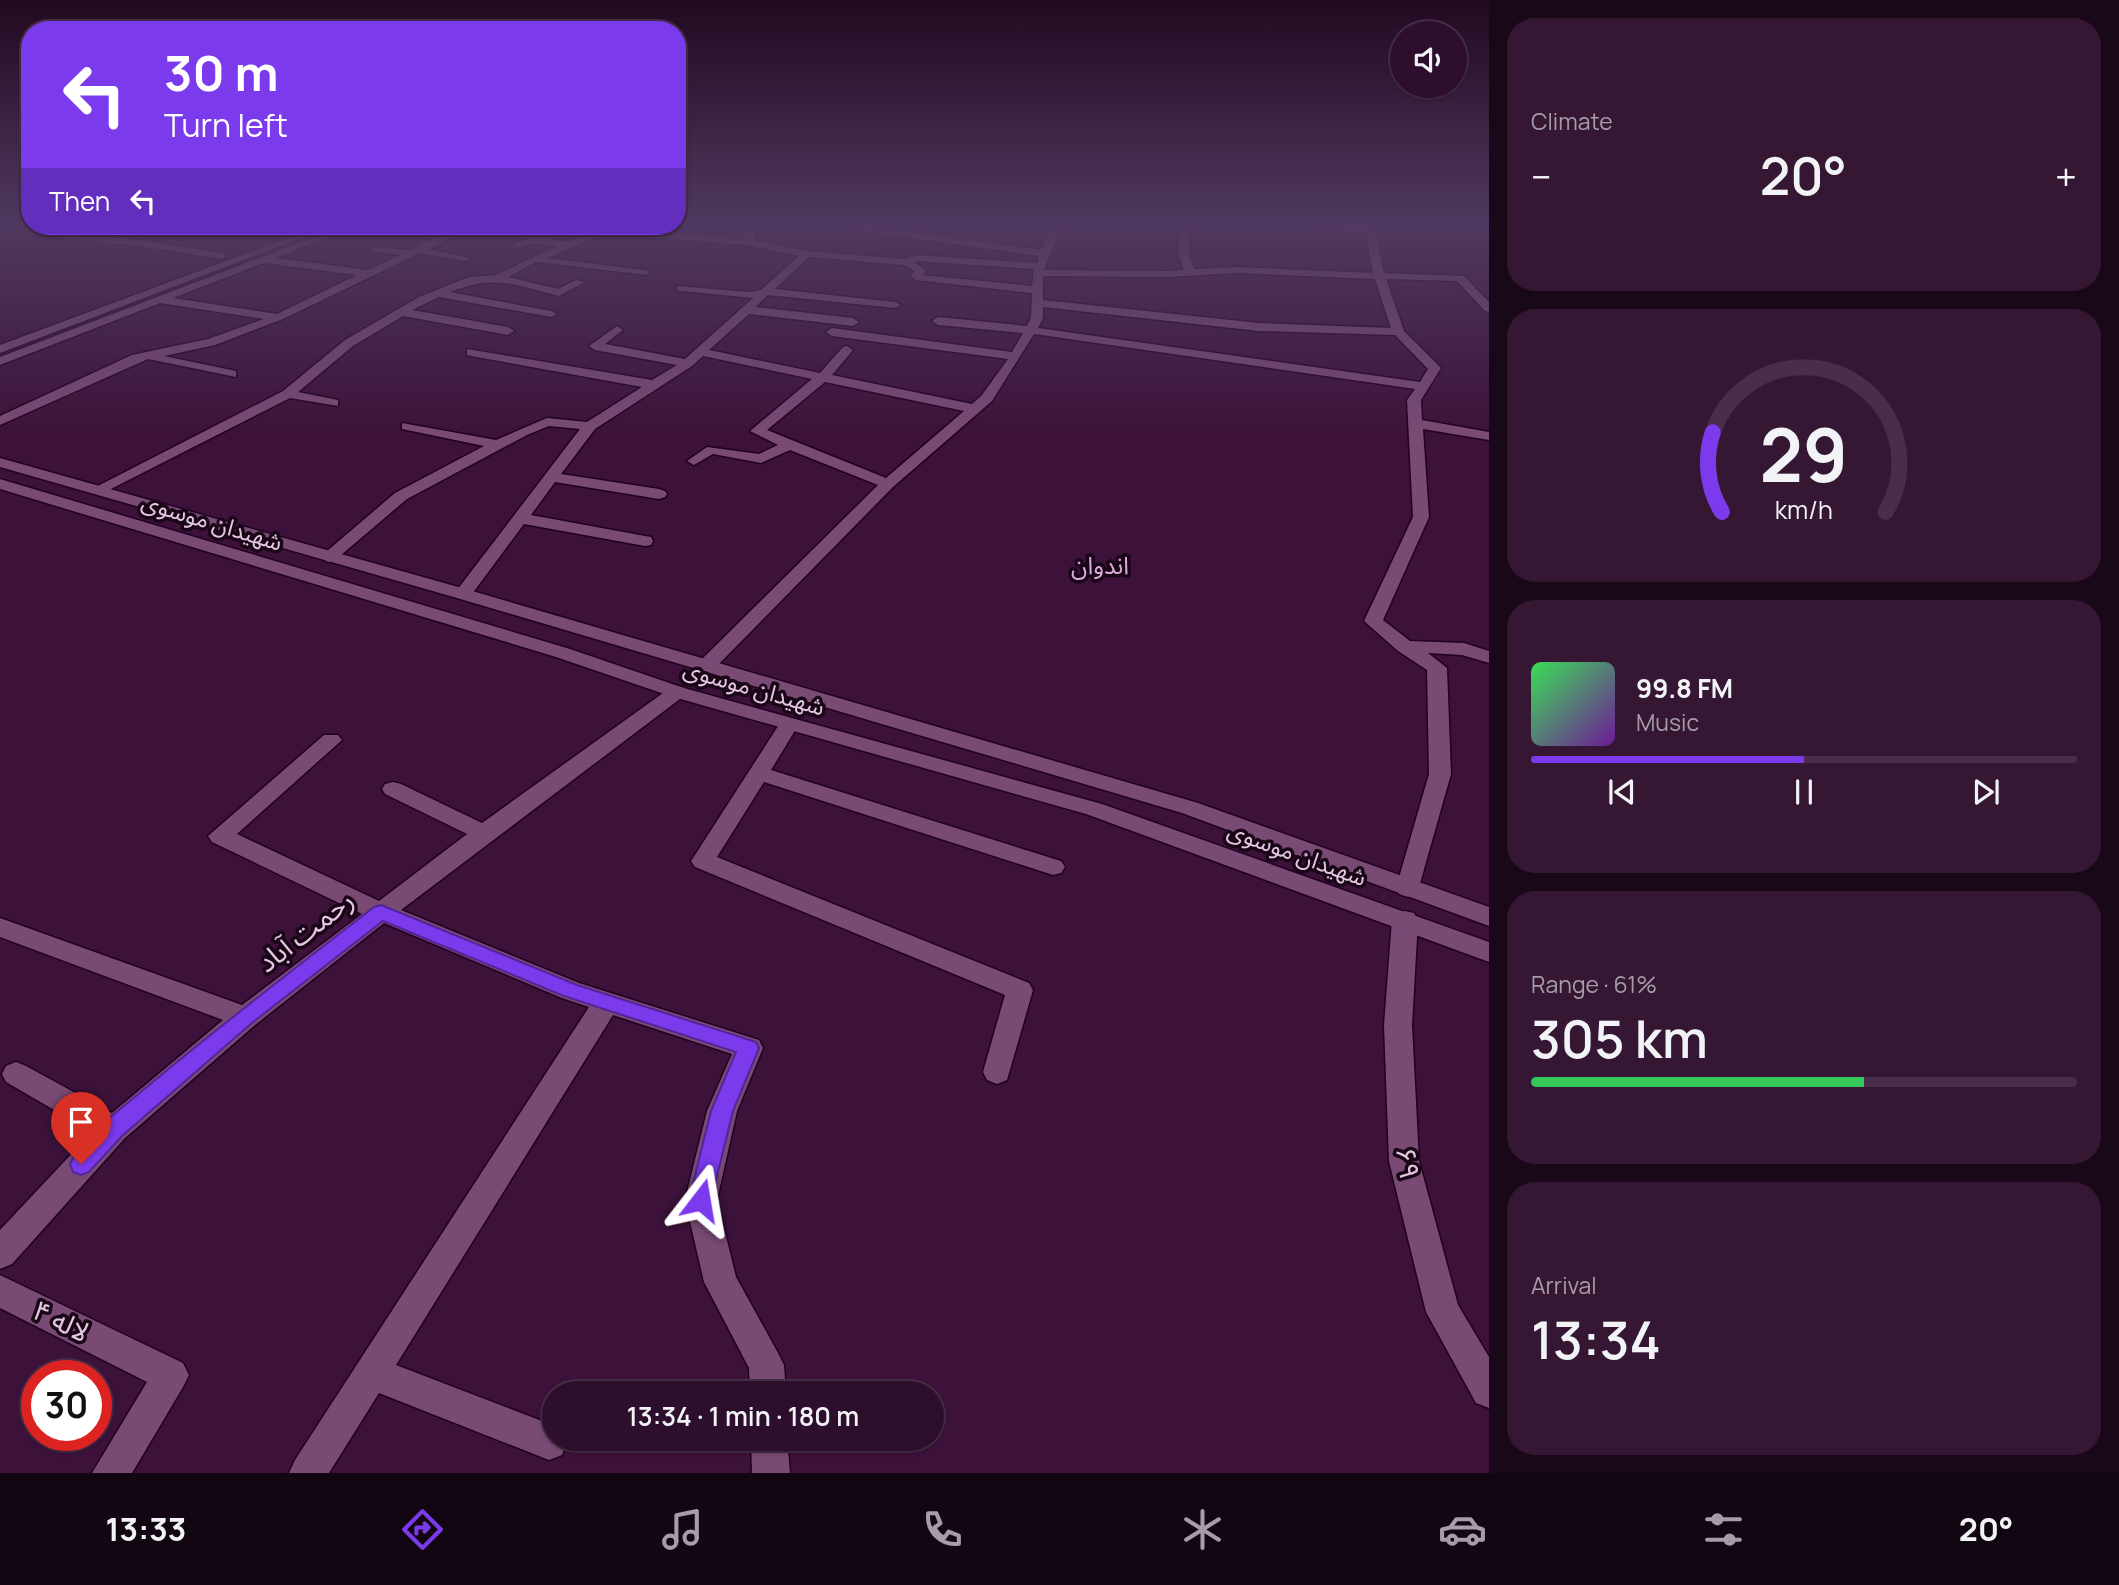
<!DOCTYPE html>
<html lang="en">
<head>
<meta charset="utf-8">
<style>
  :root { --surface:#2d0e2c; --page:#351734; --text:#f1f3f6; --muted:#a79ca9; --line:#482e48; --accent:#7c3aed }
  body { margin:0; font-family:Manrope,"Noto Sans Arabic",sans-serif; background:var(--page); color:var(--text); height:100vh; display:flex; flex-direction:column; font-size:26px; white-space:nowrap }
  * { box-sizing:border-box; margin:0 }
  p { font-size:23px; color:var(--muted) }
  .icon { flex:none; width:38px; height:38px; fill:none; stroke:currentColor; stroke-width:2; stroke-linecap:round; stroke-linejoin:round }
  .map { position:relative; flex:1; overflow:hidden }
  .side { display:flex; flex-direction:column; gap:18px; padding:18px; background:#190818; width:630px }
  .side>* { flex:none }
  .hud { position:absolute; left:21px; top:21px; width:665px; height:214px; border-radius:28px; box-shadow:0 2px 5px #0004,0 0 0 2px var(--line); background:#7c3aed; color:#fff; overflow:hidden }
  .buttons { position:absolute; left:1390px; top:21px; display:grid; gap:14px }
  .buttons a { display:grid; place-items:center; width:77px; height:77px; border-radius:50%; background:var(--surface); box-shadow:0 2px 5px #0004,0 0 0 2px var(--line); font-size:35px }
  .speed { position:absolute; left:21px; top:1360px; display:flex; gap:14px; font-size:35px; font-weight:700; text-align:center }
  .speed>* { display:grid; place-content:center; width:91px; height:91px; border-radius:50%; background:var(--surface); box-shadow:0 2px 5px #0004,0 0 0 2px var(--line); line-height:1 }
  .speed .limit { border:10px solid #d22; background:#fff; color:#111 }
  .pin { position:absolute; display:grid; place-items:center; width:60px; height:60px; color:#fff; margin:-72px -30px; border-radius:50% 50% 50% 0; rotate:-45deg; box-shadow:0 0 7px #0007 }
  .pin .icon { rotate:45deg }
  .me { position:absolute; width:77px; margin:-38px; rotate:14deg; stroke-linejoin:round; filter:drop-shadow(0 0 5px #0008) }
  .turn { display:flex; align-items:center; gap:24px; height:147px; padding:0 28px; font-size:32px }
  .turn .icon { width:91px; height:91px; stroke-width:2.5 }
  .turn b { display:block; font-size:49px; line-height:60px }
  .then { display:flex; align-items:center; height:66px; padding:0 28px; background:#0003; gap:14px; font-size:26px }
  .big { font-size:52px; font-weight:600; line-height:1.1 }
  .side .widget { flex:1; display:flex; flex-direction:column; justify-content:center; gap:10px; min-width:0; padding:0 24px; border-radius:28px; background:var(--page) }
  .side .dial { align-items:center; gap:0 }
  .dial svg { height:182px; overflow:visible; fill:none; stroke:var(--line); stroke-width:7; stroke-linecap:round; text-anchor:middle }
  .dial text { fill:var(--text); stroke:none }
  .song { display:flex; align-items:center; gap:21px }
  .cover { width:84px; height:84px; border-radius:10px; background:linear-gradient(135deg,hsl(130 70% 55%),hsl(280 70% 35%)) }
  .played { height:7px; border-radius:4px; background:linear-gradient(90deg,var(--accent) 50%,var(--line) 50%) }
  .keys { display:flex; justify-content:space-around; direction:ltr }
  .heat { display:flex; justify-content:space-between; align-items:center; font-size:38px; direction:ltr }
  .charge { height:10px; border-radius:5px; background:linear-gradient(90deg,#34c759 61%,var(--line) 0) }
  .trip { position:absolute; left:542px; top:1381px; width:402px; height:70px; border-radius:35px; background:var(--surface); box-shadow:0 2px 5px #0004,0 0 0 2px var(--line); font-weight:600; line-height:70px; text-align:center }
  .menu { display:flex; height:112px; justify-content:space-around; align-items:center; background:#120612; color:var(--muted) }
  .menu .icon { width:49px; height:49px }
  .menu .selected { color:var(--accent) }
  .menu b { font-size:32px; color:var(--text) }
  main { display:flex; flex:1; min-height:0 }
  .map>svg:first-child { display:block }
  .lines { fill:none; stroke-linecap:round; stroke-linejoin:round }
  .street-casing { stroke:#210021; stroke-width:3 }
  .secondary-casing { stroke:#210021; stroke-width:3 }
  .street { fill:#784a74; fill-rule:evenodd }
  .secondary { fill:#784a74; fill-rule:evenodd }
  .route { fill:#7c3aed; stroke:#51269a; stroke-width:2 }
  .labels { text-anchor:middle; stroke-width:7; stroke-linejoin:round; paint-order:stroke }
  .street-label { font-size:23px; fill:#e3c8e0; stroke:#190718 }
  .neighbourhood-label { font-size:24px; fill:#dfabda; stroke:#190718 }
  .near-street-label { font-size:28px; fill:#e3c8e0; stroke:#190718 }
</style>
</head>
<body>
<main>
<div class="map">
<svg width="1489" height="1473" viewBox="0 0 1489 1473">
  <rect width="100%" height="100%" fill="#3c123a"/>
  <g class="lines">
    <defs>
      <path id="street" d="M747,225H757L753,240L807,251L905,259L917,255L1037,263L1039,256L854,230L849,227L863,225L1041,250L1052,225H1062L1044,270L1166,271L1184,270L1179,255V225H1189V255L1194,269L1238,267L1373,273L1366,233L1282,228L1277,225H1374L1384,273L1464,276L1489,302V312L1485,311L1457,281L1386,279L1404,331L1441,368L1421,400L1422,420L1489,432V440L1423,429L1429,517L1383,620L1410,641L1464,643L1489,651V663L1462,655L1428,653L1447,668L1451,774L1417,894L1408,897L1399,894L1396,888L1429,774L1427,670L1398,651L1364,621L1413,517L1407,400L1415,389L1034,334L992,401L893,487L714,669H700L697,665L700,661L878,485L790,450L761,463L713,454L694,465L687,461L707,447L759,454L778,445L750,431L812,379L703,356L692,366L595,429L561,474L659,489L665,491L667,494L665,497L659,499L555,482L531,515L645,536L651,537L653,541L651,545L645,546L524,524L469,598H457L454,594L457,590L580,429L549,426L527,435L407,499L334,561L328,562L320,557L395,493L484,446L402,429V423L496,440L547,418L587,422L642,387L471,356L467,355V349L652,380L677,365L595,350L589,346L617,326L623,330L605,344L685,359L753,298L681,291L677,290V286L749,292L761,290L799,256L747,245L605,234L547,258L644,270L648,271V275L536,262L508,277L558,289L576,280L585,282L559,296C514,285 495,274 450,292L551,311L557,314L551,317L439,297L412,310L508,327L514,331L508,335L403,316L353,346L298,392L338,400V406L290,398L103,493L98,495L90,490L283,391L345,340L419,297L469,277L496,275L557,246L535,243L515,248V244L534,237L568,242L591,233L541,229L536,226L606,227L743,239ZM809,257L904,265L914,271L911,277L916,280L1032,293L1031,318L1027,326L938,317L932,321L938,325L1023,333L1012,352L832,328L826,332L832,336L1008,359L982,395L972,404L832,375L853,350L847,346L843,347L820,373L709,350L749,314L853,326L859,322L853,318L755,307L768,295L895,308L901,305L895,302L775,289ZM918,261L1034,269L1032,286L923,275L925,270L914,262ZM1238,273L1375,279L1391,328L1259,323L1043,300V276L1166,277ZM1043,307L1259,331L1395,335L1428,369L1420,382L1038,328L1043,318ZM825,382L964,411L886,478L767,430Z
        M184,226H195L190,229Z
        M343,226H356L276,258L368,270L400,255L371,251V247L410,250L462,226H474L429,249L470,258L465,261L420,253L283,319L215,345L164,356L236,371V377L148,359L0,425V416L132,355L208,339L264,319L160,303L0,365V357ZM264,263L357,275L277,314L173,298Z
        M30,229L138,240L221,253L226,256L221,259L138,246L27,234L25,232Z
        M677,686L684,688L687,692L684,696L401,910L579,983L759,1040L763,1048L737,1111L717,1200L736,1277L778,1353L784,1365L786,1393H750L749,1368L704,1282L685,1200L707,1111L732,1054L613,1015L396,1365L555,1426V1438H566L567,1442L562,1455L549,1460L379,1393L329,1473H289L295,1460L589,1007L562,998L384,923L255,1025L125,1138L12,1264L0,1269V1230L92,1132L6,1082L2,1074L6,1066L16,1062L26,1066L112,1113L223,1020L0,937V918L242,1005L362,914L212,842L208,836L324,735H338L342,740L237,834L379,901L467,834L385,794L382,789L385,784L393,782L401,784L482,823L670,688Z
        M789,718L796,720L799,724L771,770L1061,861L1065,867L1061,873L1053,875L764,782L717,857L1029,983L1033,990L1007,1080L997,1084L987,1080L983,1072L1005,995L695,867L691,861L695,855L782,720Z
        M1405,911L1414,913L1418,920L1412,1025L1419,1161L1458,1305L1489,1357V1408L1476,1403L1426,1312L1389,1161L1384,1025L1392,920L1396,913Z
        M0,1275L183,1363L189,1375L183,1387L132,1473H92L147,1382L0,1308Z
        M751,1438H787L790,1473H752Z"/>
      <path id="secondary" d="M320,226H333L0,353V345Z
        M0,458L469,590L1198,803L1489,907V926L1182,813L457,598L0,467Z
        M0,479L570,649L684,688L1102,804L1489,942V962L1086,814L670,696L556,657L0,489Z"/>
    </defs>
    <use href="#street" class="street-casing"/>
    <use href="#secondary" class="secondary-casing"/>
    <use href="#street" class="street"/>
    <use href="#secondary" class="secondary"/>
  </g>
  <linearGradient id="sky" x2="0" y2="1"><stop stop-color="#210a20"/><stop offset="0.52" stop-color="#503960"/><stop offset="1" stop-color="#503960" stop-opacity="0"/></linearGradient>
  <rect width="1489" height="432" fill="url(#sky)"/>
  <path class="route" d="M381,905L577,985L756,1042L759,1048L733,1111L709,1208L701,1211L692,1208L689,1200L711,1111L736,1052L564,996L383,921L253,1022L122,1136L89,1172L81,1175L73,1172L70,1164C83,1135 124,1107 148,1086C222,1024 298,966 374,907Z"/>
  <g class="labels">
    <g class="street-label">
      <text transform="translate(212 522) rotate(17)" y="8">شهیدان موسوی</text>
      <text transform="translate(754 688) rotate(16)" y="8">شهیدان موسوی</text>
      <text transform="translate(1297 854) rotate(20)" y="8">شهیدان موسوی</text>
    </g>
    <g class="neighbourhood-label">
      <text x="1100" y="574">اندوان</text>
    </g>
    <g class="near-street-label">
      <text transform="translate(305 931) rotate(-38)" y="10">رحمت آباد</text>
      <text transform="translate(1408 1163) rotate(81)" y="10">۶۹</text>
      <text transform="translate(61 1321) rotate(26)" y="10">لاله ۴</text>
    </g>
  </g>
</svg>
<div class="buttons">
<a><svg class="icon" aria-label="sound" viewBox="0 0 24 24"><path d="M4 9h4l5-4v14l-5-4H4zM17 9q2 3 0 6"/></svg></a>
</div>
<div class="speed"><div class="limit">30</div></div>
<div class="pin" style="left:81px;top:1164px;background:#d93025"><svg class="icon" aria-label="arrive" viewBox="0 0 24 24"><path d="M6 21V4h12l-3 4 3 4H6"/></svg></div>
<svg class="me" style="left:701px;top:1200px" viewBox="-20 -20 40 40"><path d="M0-17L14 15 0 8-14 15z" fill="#7c3aed" stroke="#fff" stroke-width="4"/></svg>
<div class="trip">13:34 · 1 min · 180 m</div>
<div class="hud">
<div class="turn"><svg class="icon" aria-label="left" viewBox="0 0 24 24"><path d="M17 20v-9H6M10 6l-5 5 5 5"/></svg><div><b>30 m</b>Turn left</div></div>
<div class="then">Then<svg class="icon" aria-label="left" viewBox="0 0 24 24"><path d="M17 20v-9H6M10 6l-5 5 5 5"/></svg></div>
</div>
</div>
<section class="side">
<div class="widget"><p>Climate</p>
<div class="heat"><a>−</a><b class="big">20°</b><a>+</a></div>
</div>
<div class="widget dial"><svg viewBox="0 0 100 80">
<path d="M14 69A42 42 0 1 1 86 69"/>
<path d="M14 69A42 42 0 0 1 10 34" stroke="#7c3aed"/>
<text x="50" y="56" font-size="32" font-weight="700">29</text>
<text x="50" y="72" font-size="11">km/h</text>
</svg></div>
<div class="widget">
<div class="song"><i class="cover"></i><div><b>99.8 FM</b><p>Music</p></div></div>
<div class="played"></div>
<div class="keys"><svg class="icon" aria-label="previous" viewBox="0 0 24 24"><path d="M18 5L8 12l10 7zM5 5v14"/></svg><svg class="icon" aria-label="pause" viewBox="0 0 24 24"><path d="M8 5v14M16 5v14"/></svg><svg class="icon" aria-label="next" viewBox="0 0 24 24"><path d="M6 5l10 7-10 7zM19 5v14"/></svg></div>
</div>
<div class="widget"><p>Range · 61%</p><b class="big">305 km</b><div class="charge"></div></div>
<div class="widget"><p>Arrival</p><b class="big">13:34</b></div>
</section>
</main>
<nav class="menu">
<b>13:33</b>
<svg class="icon selected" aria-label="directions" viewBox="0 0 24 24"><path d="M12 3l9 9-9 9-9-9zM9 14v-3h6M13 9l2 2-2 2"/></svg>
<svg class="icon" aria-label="music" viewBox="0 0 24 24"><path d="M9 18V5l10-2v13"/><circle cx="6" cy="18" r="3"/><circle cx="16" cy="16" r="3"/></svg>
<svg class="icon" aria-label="phone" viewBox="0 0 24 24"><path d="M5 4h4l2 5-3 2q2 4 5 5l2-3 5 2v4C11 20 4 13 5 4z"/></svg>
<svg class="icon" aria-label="climate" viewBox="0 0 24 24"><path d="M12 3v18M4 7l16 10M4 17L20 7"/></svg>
<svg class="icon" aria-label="car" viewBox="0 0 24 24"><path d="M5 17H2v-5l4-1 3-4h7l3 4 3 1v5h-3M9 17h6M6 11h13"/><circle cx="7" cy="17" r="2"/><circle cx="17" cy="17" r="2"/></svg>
<svg class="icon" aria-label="filters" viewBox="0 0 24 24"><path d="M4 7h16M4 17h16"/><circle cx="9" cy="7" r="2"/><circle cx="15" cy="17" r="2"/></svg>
<b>20°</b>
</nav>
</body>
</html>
